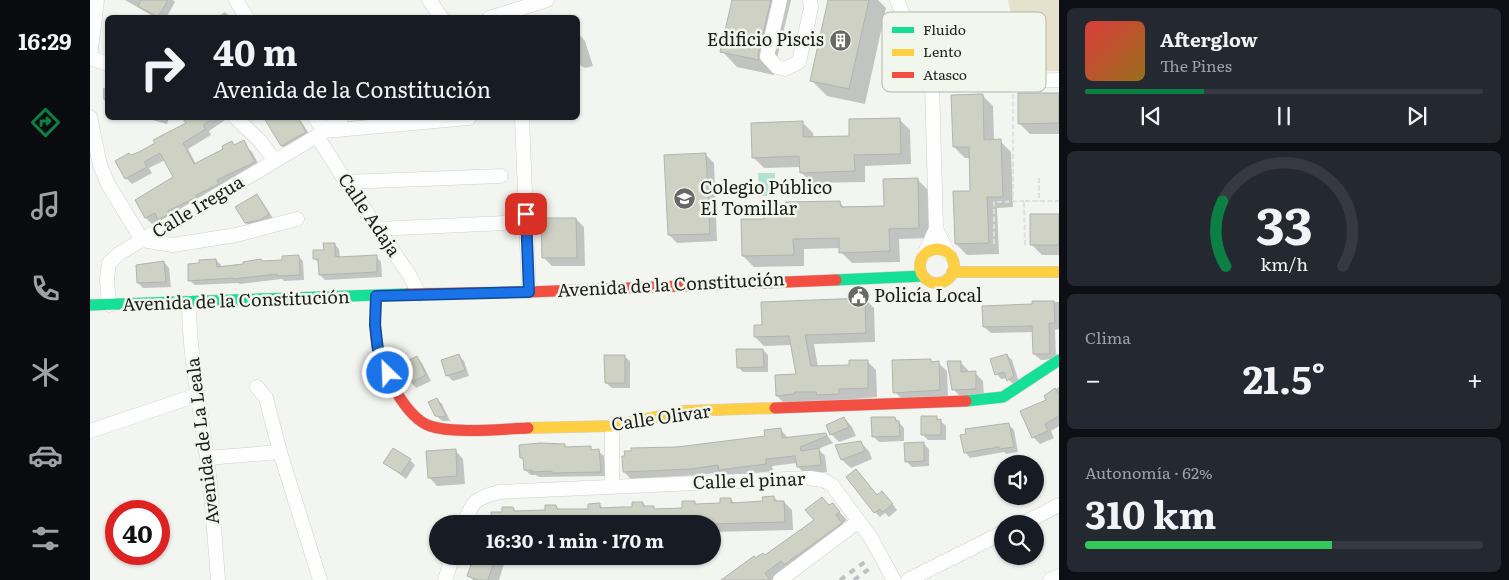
<!DOCTYPE html>
<html lang="es">
<head>
<meta charset="utf-8">
<style>
  :root { --surface:#171b24; --page:#242831; --text:#f1f3f6; --muted:#9ea1a6; --line:#363941; --accent:#0b8043 }
  body { margin:0; font-family:Literata,serif; background:var(--page); color:var(--text); height:100vh; display:flex; flex-direction:column; font-size:19px; white-space:nowrap }
  * { box-sizing:border-box; margin:0 }
  p { font-size:16px; color:var(--muted) }
  .icon { flex:none; width:28px; height:28px; fill:none; stroke:currentColor; stroke-width:2; stroke-linecap:round; stroke-linejoin:round }
  .map { position:relative; flex:1; overflow:hidden }
  .panel { display:flex; flex-direction:column; gap:8px; padding:8px; background:#0d0f14; width:450px }
  .panel>* { flex:none }
  .banner { position:absolute; left:15px; top:15px; width:475px; height:105px; border-radius:8px; box-shadow:0 1px 4px #0004; background:#171b24; color:var(--text); overflow:hidden }
  .controls { position:absolute; left:904px; top:455px; display:grid; gap:10px }
  .controls a { display:grid; place-items:center; width:50px; height:50px; border-radius:50%; background:var(--surface); box-shadow:0 1px 4px #0004; font-size:25px }
  .speed { position:absolute; left:15px; top:500px; display:flex; gap:10px; font-size:25px; font-weight:700; text-align:center }
  .speed>* { display:grid; place-content:center; width:65px; height:65px; border-radius:50%; background:var(--surface); box-shadow:0 1px 4px #0004; line-height:1 }
  .speed .limit { border:8px solid #d22; background:#fff; color:#111 }
  .pin { position:absolute; display:grid; place-items:center; width:42px; height:42px; color:#fff; margin:-21px; border-radius:10px; box-shadow:0 2px 8px #0006 }
  .me { position:absolute; width:55px; margin:-28px; rotate:336deg; stroke-linejoin:round; filter:drop-shadow(0 0 4px #0008) }
  .turn { display:flex; align-items:center; gap:18px; height:105px; padding:0 25px; font-size:22px }
  .turn .icon { width:65px; height:65px; stroke-width:2.5 }
  .turn b { display:block; font-size:35px; line-height:42px }
  .big { font-size:38px; font-weight:700; line-height:1.1 }
  .panel .tile { flex:1; display:flex; flex-direction:column; justify-content:center; gap:8px; min-width:0; padding:0 18px; border-radius:8px; background:var(--page) }
  .panel .dial { align-items:center; gap:0 }
  .dial svg { height:130px; overflow:visible; fill:none; stroke:var(--line); stroke-width:7; stroke-linecap:round; text-anchor:middle }
  .dial text { fill:var(--text); stroke:none }
  .song { display:flex; align-items:center; gap:15px }
  .cover { width:60px; height:60px; border-radius:8px; background:linear-gradient(135deg,hsl(0 70% 55%),hsl(40 70% 35%)) }
  .played { height:5px; border-radius:2px; background:linear-gradient(90deg,var(--accent) 30%,var(--line) 30%) }
  .keys { display:flex; justify-content:space-around; direction:ltr }
  .heat { display:flex; justify-content:space-between; align-items:center; font-size:28px; direction:ltr }
  .charge { height:8px; border-radius:4px; background:linear-gradient(90deg,#34c759 62%,var(--line) 0) }
  .trip { position:absolute; left:339px; top:515px; width:292px; height:50px; border-radius:25px; background:var(--surface); box-shadow:0 1px 4px #0004; font-weight:700; line-height:50px; text-align:center }
  main { display:flex; flex:1; min-height:0 }
  .dock { display:flex; flex-direction:column; width:90px; justify-content:space-around; align-items:center; background:#090b0e; color:var(--muted) }
  .dock .icon { width:35px; height:35px }
  .dock .selected { color:var(--accent) }
  .dock b { font-size:22px; color:var(--text) }
  .map>svg:first-child { display:block }
  .green { fill:#e6e1cc }
  .water { fill:#b3e2d2 }
  .shadow { fill:#0003 }
  .building { fill:#cfd1c4; stroke:#b2b4b0 }
  .lines { fill:none; stroke-linecap:round; stroke-linejoin:round }
  .street-casing { stroke:#cfd1cd; stroke-width:15 }
  .fast-casing { stroke:#cfd1cd; stroke-width:12 }
  .slow-casing { stroke:#cfd1cd; stroke-width:12 }
  .jam-casing { stroke:#cfd1cd; stroke-width:12 }
  .path { stroke:#dee0de; stroke-width:2; stroke-dasharray:5 2.5; stroke-linecap:butt }
  .street { stroke:#fdfefd; stroke-width:14 }
  .fast { stroke:#16e098; stroke-width:11 }
  .slow { stroke:#ffcf43; stroke-width:11 }
  .jam { stroke:#f24e42; stroke-width:11 }
  .rail { stroke:#c0c0c0; stroke-width:4; stroke-dasharray:6 6; stroke-linecap:butt }
  .route-casing { stroke:#114b97; stroke-width:12 }
  .route { stroke:#1a73e8; stroke-width:9 }
  .labels { text-anchor:middle; stroke-width:5; stroke-linejoin:round; paint-order:stroke }
  .poi-label { font-size:18px; fill:#1d1e1b; stroke:#f2f7ee; text-anchor:start }
  .street-label { font-size:18px; fill:#1d1e1b; stroke:#f2f7ee }
  .key { fill:#f2f7ee; stroke:#b2b6af; stroke-width:1 }
  .key-label { font-size:14px; fill:#1d1e1b }
</style>
</head>
<body>
<main>
<nav class="dock">
<b>16:29</b>
<svg class="icon selected" aria-label="directions" viewBox="0 0 24 24"><path d="M12 3l9 9-9 9-9-9zM9 14v-3h6M13 9l2 2-2 2"/></svg>
<svg class="icon" aria-label="music" viewBox="0 0 24 24"><path d="M9 18V5l10-2v13"/><circle cx="6" cy="18" r="3"/><circle cx="16" cy="16" r="3"/></svg>
<svg class="icon" aria-label="phone" viewBox="0 0 24 24"><path d="M5 4h4l2 5-3 2q2 4 5 5l2-3 5 2v4C11 20 4 13 5 4z"/></svg>
<svg class="icon" aria-label="climate" viewBox="0 0 24 24"><path d="M12 3v18M4 7l16 10M4 17L20 7"/></svg>
<svg class="icon" aria-label="car" viewBox="0 0 24 24"><path d="M5 17H2v-5l4-1 3-4h7l3 4 3 1v5h-3M9 17h6M6 11h13"/><circle cx="7" cy="17" r="2"/><circle cx="17" cy="17" r="2"/></svg>
<svg class="icon" aria-label="filters" viewBox="0 0 24 24"><path d="M4 7h16M4 17h16"/><circle cx="9" cy="7" r="2"/><circle cx="15" cy="17" r="2"/></svg>
</nav>
<div class="map">
<svg width="969" height="580" viewBox="0 0 969 580">
  <rect width="100%" height="100%" fill="#f2f5f0"/>
  <path class="green" d="M918,0H969V71H933Z"/>
  <path class="water" d="M668,173H685V191L682,192L681,196H669Z"/>
  <path class="shadow" d="M35,0H83L85,2L76,18H66Z
    M643,0H701L684,71V75L647,67L632,51Z
    M739,0H788L796,8L775,104L737,96L721,80Z
    M135,12L141,18H125Z
    M101,15L110,18H100Z
    M488,33L495,41L503,66L495,68L488,64Z
    M13,88H18V104L13,99Z
    M969,94V134H940L929,123Z
    M892,95L903,106L904,141H910L921,152L923,207L907,208L909,254L877,255L866,244L882,192L880,158H875L864,147Z
    M55,118H79L77,124Z
    M93,118H138L119,131L121,135L98,149L106,164L135,150L142,143L145,146H156L162,152L171,169L76,225L70,220L62,224L56,218L85,178L75,160L59,168L62,173L42,184L36,178L41,156L50,153L97,124Z
    M204,118H207L211,121L221,137L198,151L192,146L183,130Z
    M809,119L820,130L821,164L775,166V182L722,183L711,172V167L674,168L663,157L712,122L723,133L724,138L761,137Z
    M616,155L624,163L627,241L587,243L579,235Z
    M828,180L839,191L840,238L809,239L810,262L762,263L751,252V248L714,249V266L664,267L653,256L675,220L698,209L750,203L755,208L795,207Z
    M166,195L172,201L184,220L162,228L156,223Z
    M969,215V255H952L941,244Z
    M486,219L494,227L495,266H462L454,258Z
    M244,244L249,249L250,258L286,256L291,262L292,277L235,280L230,275L229,263L225,259Z
    M208,256L213,261L214,280L194,281L192,279L150,284L148,283L105,285L99,280L126,260L131,265V268L172,262L193,261Z
    M74,262L79,268L81,287L53,288L48,283Z
    M775,299L784,308L785,342L724,344L728,367L760,366L777,361L786,370L787,397L696,405L687,396L707,375L701,345L674,346L665,337L673,326Z
    M969,302V329L965,330L966,359L951,360L944,354L943,332L901,333L894,327L943,306V303Z
    M673,350L678,355V372H653L648,367Z
    M917,355L922,360L929,382L924,385L917,378L911,379L906,373Z
    M369,356L374,361L379,376L363,381L358,376L353,361Z
    M534,356L540,361V388H522L516,383Z
    M327,357L332,363L341,381L326,388L321,382Z
    M840,360L843,363H848L857,371L858,398L813,400L805,392Z
    M870,362L878,370L879,373H885L893,381L894,397L872,398L863,389Z
    M969,387V426L961,431L964,438L950,444L943,437L958,400L955,396Z
    M347,399L352,404L360,421H352L346,415Z
    M846,417L856,426V440H838L833,435Z
    M754,418L762,427L766,436L749,442L741,434Z
    M805,418L814,428V441L789,442L784,437Z
    M919,425L924,430L928,452L916,454L914,452L880,458L875,452Z
    M690,429L698,438L736,434L743,443L728,449L735,456L737,472L715,474L708,467L707,463L682,466L683,471L637,476L633,472L609,475L541,479L534,472L587,448L677,438Z
    M770,442L779,451L782,459L761,468L752,460L747,446Z
    M833,443L839,449V466L822,467L816,461Z
    M474,445L478,448L500,447L503,451H508L514,456L516,476L449,477L446,475H441L435,470V461L431,458Z
    M365,450L373,459L375,484L347,486L339,477Z
    M320,460L325,465L316,479L295,463Z
    M766,470L788,496L798,498L807,510L799,517L795,513L790,517L785,512Z
    M684,497L688,502H694L702,510L703,530L622,532V524L413,513L423,508L427,512L456,511L466,506L470,510H500L510,505L514,509L543,508L553,503L557,508L563,507L566,510L593,509L604,502L607,505L631,504L641,499L645,504L674,503Z
    M742,504L757,520L753,523L759,531L684,580H633L666,560L675,556L725,521Z
    M381,556H414L416,558L409,580H383L379,576L382,566L379,563Z"/>
  <path class="building" d="M51,0H78L68,17L48,6Z
    M642,0H681L668,54L669,60L630,52Z
    M738,0H779L759,89L720,81Z
    M928,93H969V123L928,124Z
    M893,94L894,140L911,139L913,197H897L899,243L865,244L863,191H880L879,147H863L861,95Z
    M92,118H124L113,125L116,129L93,143L104,164L133,149L132,146L142,141L144,145L154,140L165,162L127,180L129,184L106,195L107,197L78,211L79,214L68,220L65,213L55,218L45,200L83,177L70,153L54,162L57,167L35,179L25,161L39,153L41,155L49,152L65,143L63,140L96,123Z
    M174,118H208L216,132L191,146Z
    M810,118L811,154L764,155L765,171L710,173L709,156L662,158L661,123L713,121V137L759,136V119Z
    M616,153L620,234L578,235L574,155Z
    M828,178L829,228L799,229L800,251L749,253V238L703,239L704,255L652,256L651,219H674V208H696V202L750,201L751,207L794,206L793,179Z
    M167,194L179,214L170,220L155,223L145,207Z
    M940,214H969V245H940Z
    M451,218H486L487,258H452Z
    M233,243H245V256L248,257L287,255V272L229,275L228,259H223V250H234Z
    M209,255L210,275L187,276V274L143,279V278L98,281V264L109,263V260L126,259L127,267L153,264V262L171,259L172,261L192,260V256Z
    M74,261L76,282L47,283L46,265Z
    M775,298L776,333L715,335L721,366L759,365V360H778V388L749,389V394L727,395L726,392H704V394L686,396L685,375L706,374L699,336L664,337V325H672L671,302Z
    M942,301H964L965,323H959L960,353L958,354H943L942,326L893,327L892,306L942,304Z
    M646,349H673L674,367L647,368Z
    M369,354L375,370L356,376L351,360Z
    M917,354L924,376L917,381L914,372L905,375L900,359Z
    M514,355H535V383H515Z
    M327,356L336,375L320,383L311,364Z
    M841,359V362L849,361L850,390L803,393L802,360Z
    M857,361H871V372L886,371V389L862,390Z
    M965,388L969,395V416L955,424L958,431L942,438L930,411L956,400L954,396Z
    M347,398L356,416L353,417L345,416L338,402Z
    M831,416H847V420L851,419V435H831Z
    M754,417L759,427L740,435L736,425Z
    M781,417H805L806,421H809L810,436L782,437Z
    M919,423L924,447L910,449L909,447L874,453L870,435L876,434L875,429Z
    M691,428L692,438L736,433L737,436L710,447L711,451L729,448L731,465L707,467L705,456L676,459V464L629,470L628,465L601,469L533,472L532,456H535L534,451H541V448L587,447L675,436L674,430Z
    M771,441L775,451L751,460L745,445Z
    M834,442V461L815,462L814,443Z
    M450,443L475,444V447L501,446V450L509,449L511,472L462,473V471L442,472V470H434L433,458H430L429,445Z
    M303,448L321,459L311,474L293,463Z
    M366,449L367,476L338,478L336,451Z
    M766,469L787,495L792,491L803,504L793,512L790,509L784,513L756,477Z
    M684,496V501H694L695,522L622,524H401V512H412V507H423L424,511L455,510V505H466L467,509H498V504L510,503V508L531,507H542V502H553V506H564V509L592,508V501H605V504L630,503V498H641V503L673,501L672,497Z
    M732,497L739,505L743,503L750,512L746,515L752,523L694,565L691,561L675,573L680,580H631L664,556L665,558L673,553L675,555L724,520L715,510Z
    M372,556H406L398,580H389L377,576L381,565L370,561Z"/>
  <g class="lines">
    <defs>
      <path id="street" d="M146,0L157,18
        M339,0L352,18
        M690,0L677,56L687,67L695,69L709,62L721,8L720,0
        M807,0L842,84L846,229L835,253
        M399,18L457,0
        M0,57L7,0
        M0,58L18,64
        M842,84L969,80
        M0,117L10,165L18,184L52,240L83,245L146,235L207,219
        M146,118L170,141L185,161
        M225,118L235,131
        M432,118L439,292
        M235,131L379,118
        M227,136L256,182L320,276L329,294
        M256,182L411,176
        M288,229L414,223
        M846,229L858,253
        M99,302C99,354 110,406 117,458C122,498 125,539 128,580
        M19,305L17,279L19,263L30,253L227,136L251,118
        M167,387L176,398L190,452L230,580
        M0,431L107,395
        M117,458L190,452
        M522,486V426
        M374,524C382,501 386,498 409,492L720,478L733,480L742,485L781,538L804,580
        M932,524L969,505
        M355,580L363,556
        M690,580L769,521
        M818,580L912,533
        M960,580L969,576"/>
      <path id="fast" d="M746,280L833,276
        M0,305L317,294
        M876,401L913,397L969,360"/>
      <path id="slow" d="M830 266a17 17 0 1 1 34 0a17 17 0 1 1-34 0Z
        M862,272H969
        M438,428L522,426L594,411L685,408"/>
      <path id="jam" d="M317,294L439,292L746,280
        M286,296C286,312 284,329 287,345C291,369 316,418 340,426C363,434 412,429 438,428
        M685,408L876,401"/>
    </defs>
    <use href="#street" class="street-casing"/>
    <use href="#fast" class="fast-casing"/>
    <use href="#slow" class="slow-casing"/>
    <use href="#jam" class="jam-casing"/>
    <path class="path" d="M923,94V202
      M949,178V201
      M904,244V202L934,201
      M935,245L934,201H969"/>
    <use href="#street" class="street"/>
    <use href="#fast" class="fast"/>
    <use href="#slow" class="slow"/>
    <use href="#jam" class="jam"/>
    <path class="rail" d="M750,580L775,562
      M764,580L779,569"/>
  </g>
  <g class="lines">
    <defs>
      <path id="route" d="M298,373L288,350L285,325L286,296L439,292L436,214"/>
    </defs>
    <use href="#route" class="route-casing"/>
    <use href="#route" class="route"/>
  </g>
  <defs>
    <symbol id="building-disc" viewBox="-11 -11 22 22"><circle r="9.5" fill="#686966" stroke="#f2f7ee"/><path d="M-4-6H4V6H1V3H-1V6H-4ZM-2.5-4.3h1.7v1.8h-1.7ZM.8-4.3h1.7v1.8H.8ZM-2.5-1h1.7V.8h-1.7ZM.8-1h1.7V.8H.8Z" fill="#fff"/></symbol>
    <symbol id="school-disc" viewBox="-11 -11 22 22"><circle r="9.5" fill="#686966" stroke="#f2f7ee"/><path d="M0-5L7-2L0 1L-7-2ZM-4 1L0 2.5L4 1V4Q0 6-4 4Z" fill="#fff"/></symbol>
    <symbol id="civic-disc" viewBox="-11 -11 22 22"><circle r="9.5" fill="#686966" stroke="#f2f7ee"/><path d="M-.6-6.5H3V-4.5H.6V-3L4-1V1h2V6H-6V1h2V-1L-.6-3ZM-1.2 2.5V6h2.4V2.5Z" fill="#fff"/></symbol>
  </defs>
  <g fill-rule="evenodd">
    <use href="#building-disc" x="738" y="28" width="25" height="25"/>
    <use href="#school-disc" x="582" y="186" width="25" height="25"/>
    <use href="#civic-disc" x="756" y="284" width="25" height="25"/>
  </g>
  <g class="labels">
    <g class="poi-label">
      <text x="734" y="46" text-anchor="end">Edificio Piscis</text>
      <text x="610" y="194">Colegio Público<tspan x="610" dy="21">El Tomillar</tspan></text>
      <text x="784" y="302">Policía Local</text>
    </g>
    <g class="street-label">
      <text transform="translate(108 207) rotate(-31)" y="6">Calle Iregua</text>
      <text transform="translate(279 215) rotate(56)" y="6">Calle Adaja</text>
      <text transform="translate(581 285) rotate(-3)" y="6">Avenida de la Constitución</text>
      <text transform="translate(146 301) rotate(-2)" y="6">Avenida de la Constitución</text>
      <text transform="translate(571 418) rotate(-8)" y="6">Calle Olivar</text>
      <text transform="translate(113 441) rotate(-97)" y="6">Avenida de La Leala</text>
      <text transform="translate(659 481) rotate(-2)" y="6">Calle el pinar</text>
    </g>
  </g>
  <rect x="792" y="12" width="164" height="80" rx="8" class="key"/>
  <rect x="802" y="27" width="22" height="6" fill="#16e098"/>
  <rect x="802" y="49" width="22" height="7" fill="#ffcf43"/>
  <rect x="802" y="72" width="22" height="6" fill="#f24e42"/>
  <g class="key-label">
    <text x="833" y="35">Fluido</text>
    <text x="833" y="57">Lento</text>
    <text x="833" y="80">Atasco</text>
  </g>
</svg>
<div class="controls">
<a><svg class="icon" aria-label="sound" viewBox="0 0 24 24"><path d="M4 9h4l5-4v14l-5-4H4zM17 9q2 3 0 6"/></svg></a>
<a><svg class="icon" aria-label="search" viewBox="0 0 24 24"><circle cx="10" cy="10" r="6"/><path d="M15 15l6 6"/></svg></a>
</div>
<div class="speed"><div class="limit">40</div></div>
<div class="pin" style="left:436px;top:214px;background:#d93025"><svg class="icon" aria-label="arrive" viewBox="0 0 24 24"><path d="M6 21V4h12l-3 4 3 4H6"/></svg></div>
<svg class="me" style="left:298px;top:373px" viewBox="-20 -20 40 40"><circle r="17" fill="#1a73e8" stroke="#fff" stroke-width="3"/><path d="M0-11L8 9 0 5-8 9z" fill="#fff"/></svg>
<div class="trip">16:30 · 1 min · 170 m</div>
<div class="banner">
<div class="turn"><svg class="icon" aria-label="right" viewBox="0 0 24 24"><path d="M7 20v-9h11M14 6l5 5-5 5"/></svg><div><b>40 m</b>Avenida de la Constitución</div></div>
</div>
</div>
<section class="panel">
<div class="tile">
<div class="song"><i class="cover"></i><div><b>Afterglow</b><p>The Pines</p></div></div>
<div class="played"></div>
<div class="keys"><svg class="icon" aria-label="previous" viewBox="0 0 24 24"><path d="M18 5L8 12l10 7zM5 5v14"/></svg><svg class="icon" aria-label="pause" viewBox="0 0 24 24"><path d="M8 5v14M16 5v14"/></svg><svg class="icon" aria-label="next" viewBox="0 0 24 24"><path d="M6 5l10 7-10 7zM19 5v14"/></svg></div>
</div>
<div class="tile dial"><svg viewBox="0 0 100 80">
<path d="M14 69A42 42 0 1 1 86 69"/>
<path d="M14 69A42 42 0 0 1 12 29" stroke="#0b8043"/>
<text x="50" y="56" font-size="32" font-weight="700">33</text>
<text x="50" y="72" font-size="11">km/h</text>
</svg></div>
<div class="tile"><p>Clima</p>
<div class="heat"><a>−</a><b class="big">21.5°</b><a>+</a></div>
</div>
<div class="tile"><p>Autonomía · 62%</p><b class="big">310 km</b><div class="charge"></div></div>
</section>
</main>
</body>
</html>
